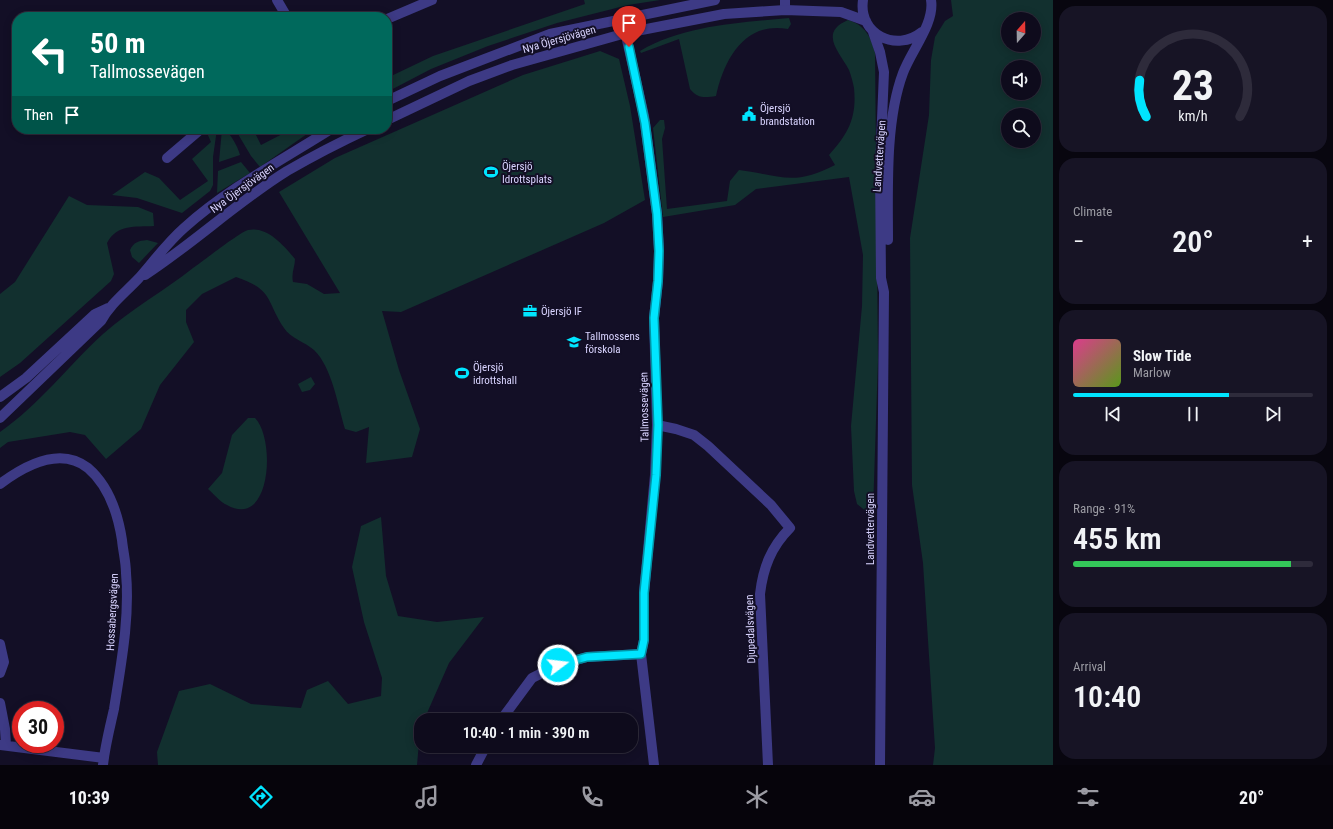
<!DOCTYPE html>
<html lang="en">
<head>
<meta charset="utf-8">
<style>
  :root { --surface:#0e0b1c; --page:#171425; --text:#f1f3f6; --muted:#9b9ba3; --line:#2e2b3b; --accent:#00e5ff }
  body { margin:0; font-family:"Roboto Condensed",sans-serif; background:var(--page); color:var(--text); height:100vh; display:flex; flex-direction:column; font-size:15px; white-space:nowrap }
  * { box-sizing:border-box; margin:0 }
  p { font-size:13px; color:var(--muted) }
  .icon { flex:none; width:22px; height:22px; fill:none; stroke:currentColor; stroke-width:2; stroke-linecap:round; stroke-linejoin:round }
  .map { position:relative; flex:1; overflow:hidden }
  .details { display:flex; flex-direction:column; gap:6px; padding:6px; background:#08060f; width:280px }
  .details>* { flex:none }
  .guide { position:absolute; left:12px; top:12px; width:380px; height:122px; border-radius:16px; box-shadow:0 2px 10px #0003,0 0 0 1px var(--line); background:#00695c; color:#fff; overflow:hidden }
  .needle { width:26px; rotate:20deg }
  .fabs { position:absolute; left:1001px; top:12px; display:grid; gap:8px }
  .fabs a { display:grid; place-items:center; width:40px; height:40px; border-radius:50%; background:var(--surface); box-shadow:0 2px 10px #0003,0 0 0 1px var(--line); font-size:20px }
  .speed { position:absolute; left:12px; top:701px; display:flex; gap:8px; font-size:20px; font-weight:700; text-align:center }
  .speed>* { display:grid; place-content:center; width:52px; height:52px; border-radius:50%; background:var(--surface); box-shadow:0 2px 10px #0003,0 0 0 1px var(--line); line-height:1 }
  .speed .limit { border:6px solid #d22; background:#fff; color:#111 }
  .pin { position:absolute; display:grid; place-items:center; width:34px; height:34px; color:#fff; margin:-41px -17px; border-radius:50% 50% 50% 0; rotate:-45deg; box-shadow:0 0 4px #0007 }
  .pin .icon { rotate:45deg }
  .me { position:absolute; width:44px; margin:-22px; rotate:75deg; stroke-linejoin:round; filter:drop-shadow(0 0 3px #0008) }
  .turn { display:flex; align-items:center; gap:14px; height:84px; padding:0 12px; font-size:18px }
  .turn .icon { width:52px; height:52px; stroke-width:2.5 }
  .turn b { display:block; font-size:28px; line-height:34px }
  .then { display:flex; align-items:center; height:38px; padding:0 12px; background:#0003; gap:8px; font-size:15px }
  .big { font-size:30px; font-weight:600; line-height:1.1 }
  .details .card { flex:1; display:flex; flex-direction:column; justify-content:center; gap:6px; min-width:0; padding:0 14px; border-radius:16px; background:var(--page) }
  .details .dial { align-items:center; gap:0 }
  .dial svg { height:104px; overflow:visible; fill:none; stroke:var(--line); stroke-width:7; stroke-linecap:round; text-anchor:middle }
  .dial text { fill:var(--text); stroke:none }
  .song { display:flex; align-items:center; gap:12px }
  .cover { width:48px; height:48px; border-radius:6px; background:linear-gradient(135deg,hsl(330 70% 55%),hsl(90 70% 35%)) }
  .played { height:4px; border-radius:2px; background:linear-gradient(90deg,var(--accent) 65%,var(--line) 65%) }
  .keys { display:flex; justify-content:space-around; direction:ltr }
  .heat { display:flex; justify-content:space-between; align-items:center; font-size:22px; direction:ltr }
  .charge { height:6px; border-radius:3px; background:linear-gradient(90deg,#34c759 91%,var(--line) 0) }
  .trip { position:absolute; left:414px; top:713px; width:224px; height:40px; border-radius:16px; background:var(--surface); box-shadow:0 2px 10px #0003,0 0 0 1px var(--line); font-weight:600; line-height:40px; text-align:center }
  .tabs { display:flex; height:64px; justify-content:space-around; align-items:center; background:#06040b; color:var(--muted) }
  .tabs .icon { width:28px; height:28px }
  .tabs .on { color:var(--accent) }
  .tabs b { font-size:18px; color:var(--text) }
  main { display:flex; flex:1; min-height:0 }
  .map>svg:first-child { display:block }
  .green { fill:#12302f; fill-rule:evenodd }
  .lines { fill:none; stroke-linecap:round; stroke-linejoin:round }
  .minor { stroke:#3d3a85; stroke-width:10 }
  .tertiary { stroke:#3d3a85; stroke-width:10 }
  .route-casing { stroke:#0095a6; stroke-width:10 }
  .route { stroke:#00e5ff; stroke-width:7 }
  .labels { text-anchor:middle; stroke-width:4; stroke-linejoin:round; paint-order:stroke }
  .street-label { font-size:11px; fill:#d9d4ff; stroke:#130f26 }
  .poi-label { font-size:11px; fill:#d9d4ff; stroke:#130f26; text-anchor:start }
</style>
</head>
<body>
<main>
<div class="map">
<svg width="1053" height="765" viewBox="0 0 1053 765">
  <rect width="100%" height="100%" fill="#130f26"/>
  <path class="green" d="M584,0H660L628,5L557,23L488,46L431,69L387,92V78L433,56L585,4Z
    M951,0H1053V765H933L935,748L923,563L912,485L910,238L929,115L931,60L935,37L945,21L953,16ZM1008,19H1034V45H1008ZM1008,67H1034V93H1008ZM1008,115H1034V141H1008Z
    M789,18L791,24L788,29C745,21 724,59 716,96C704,98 697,98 690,89L679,39L641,53L640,51C685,25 739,23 789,18Z
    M848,20C865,25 871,37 875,53L878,360L873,511L867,512L857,504L854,491L851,426L862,306L863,255L849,177L756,189L735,205L663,217L653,128L660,120H664L665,128L662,139L667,209L727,201L730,181L739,170C780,175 793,187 835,165L829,155C848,134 857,118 854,88C853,83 851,75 849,70C840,52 818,33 848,20Z
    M600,51L619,59L630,106L645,200L604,223L401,312L382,311L399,370L420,429L412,457L366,463L369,427L356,432L345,429C338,406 332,367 314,350C305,342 290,338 284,328C265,299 274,290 236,277L202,294L186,310V322L194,342L160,385L141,429L106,459L85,435L70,432L8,442L0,448V432C39,405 68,366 103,334C131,309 164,291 193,268C202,262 240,232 248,230C268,226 284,246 295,259C295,267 291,273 293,282L307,284L324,294L340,293L279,192L335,158L523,75Z
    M213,129H217L213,157V185L210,191L182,213L137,198L112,195L145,172L159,178L180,200L208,181L192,159L211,142L207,133Z
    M222,129H225C232,137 237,145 240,155L219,162Z
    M235,129H253L261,145L292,129H314L260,167L251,156Z
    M241,162L250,173L217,193L218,171Z
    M69,196L87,205L138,207L153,213L154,226C135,227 117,224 107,243L114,274L111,281L20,363L0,377V294L15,282Z
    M147,240L158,243L139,263L132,257L130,250C134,242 138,241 147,240Z
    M311,377L315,384L310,390L302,392L298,384Z
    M248,418H255C276,439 271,530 227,505C220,502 214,494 208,489L222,473L232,435Z
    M381,517L386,576L398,616L437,622L484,617L449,663L424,720H421L417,765H158L157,752L179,691L210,684L251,704L301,708L307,690L328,681L348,704L381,696L382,678L364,622L352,567L361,526Z"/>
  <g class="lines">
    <path class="minor" d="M277,0L287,17
      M785,0V10
      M622,18L644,116L657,214L659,251L658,281L654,318L657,425L655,475L644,593V640L641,654L654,765
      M387,19L432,0
      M167,158L201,129
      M657,425L676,429L694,435L708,446L771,505L790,528C771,547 763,568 760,594L768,765
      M0,484C24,466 60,446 88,468C109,486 118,514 122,540C123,551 126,562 126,573C130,618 121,664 114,709C110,727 105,746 103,765
      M0,644L4,662L0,673
      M0,703L5,729L6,745
      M501,720L532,678L558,665L587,657L641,654
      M0,745L104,758
      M476,765L486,746"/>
    <path class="tertiary" d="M863,0C858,34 896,53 922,32
      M873,32L880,52L884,72L880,167L881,278L884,292L880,765
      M387,101L440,76L550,34L715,0
      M387,120L469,81L512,65L626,33L724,14L785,10L841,12L866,21
      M888,240C888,189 885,121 903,73C911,51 935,23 931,0
      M145,275C194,243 237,202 287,171C313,156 340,142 368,129
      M0,397L26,378L95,314L108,308
      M0,418L101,321C111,303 125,293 139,278C154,261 167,243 184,228C227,189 282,160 331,129"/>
  </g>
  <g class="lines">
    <defs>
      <path id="route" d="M558,665L587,657L641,654L644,640V593L656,475L658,425L654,318L658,281L659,251L657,214L645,123L629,47"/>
    </defs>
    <use href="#route" class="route-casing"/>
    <use href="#route" class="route"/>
  </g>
  <defs>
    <symbol id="civic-bare" viewBox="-9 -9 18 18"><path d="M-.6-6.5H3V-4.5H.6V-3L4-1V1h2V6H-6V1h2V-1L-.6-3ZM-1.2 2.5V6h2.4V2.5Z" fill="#00e5ff" stroke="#130f26" stroke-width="2.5" paint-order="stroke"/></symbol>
    <symbol id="stadium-bare" viewBox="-9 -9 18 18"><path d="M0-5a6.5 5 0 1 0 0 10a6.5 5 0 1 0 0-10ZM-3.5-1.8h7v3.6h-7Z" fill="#00e5ff" stroke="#130f26" stroke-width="2.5" paint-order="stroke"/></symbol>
    <symbol id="office-bare" viewBox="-9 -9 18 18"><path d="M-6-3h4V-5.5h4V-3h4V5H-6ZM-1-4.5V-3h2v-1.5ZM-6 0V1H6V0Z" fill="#00e5ff" stroke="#130f26" stroke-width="2.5" paint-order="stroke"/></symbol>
    <symbol id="school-bare" viewBox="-9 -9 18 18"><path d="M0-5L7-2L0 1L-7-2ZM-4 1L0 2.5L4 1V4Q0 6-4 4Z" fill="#00e5ff" stroke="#130f26" stroke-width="2.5" paint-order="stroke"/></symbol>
  </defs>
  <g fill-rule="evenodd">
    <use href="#civic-bare" x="739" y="104" width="20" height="20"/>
    <use href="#stadium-bare" x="481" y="162" width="20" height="20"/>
    <use href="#office-bare" x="520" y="301" width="20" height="20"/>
    <use href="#school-bare" x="564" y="332" width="20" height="20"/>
    <use href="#stadium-bare" x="452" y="363" width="20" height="20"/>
  </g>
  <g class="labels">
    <g class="street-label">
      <text transform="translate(559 39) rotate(-16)" y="4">Nya Öjersjövägen</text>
      <text transform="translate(879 156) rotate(-86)" y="4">Landvettervägen</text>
      <text transform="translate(242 188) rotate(-36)" y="4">Nya Öjersjövägen</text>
      <text transform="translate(644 407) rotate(-91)" y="4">Tallmossevägen</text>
      <text transform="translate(870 529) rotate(-90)" y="4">Landvettervägen</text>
      <text transform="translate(112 612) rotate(-87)" y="4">Hossabergsvägen</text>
      <text transform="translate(750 629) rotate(-92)" y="4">Djupedalsvägen</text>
    </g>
    <g class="poi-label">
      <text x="760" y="112">Öjersjö<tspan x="760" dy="13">brandstation</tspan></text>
      <text x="502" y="170">Öjersjö<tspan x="502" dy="13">Idrottsplats</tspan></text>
      <text x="541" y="315">Öjersjö IF</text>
      <text x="585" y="340">Tallmossens<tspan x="585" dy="13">förskola</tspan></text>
      <text x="473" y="371">Öjersjö<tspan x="473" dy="13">idrottshall</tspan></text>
    </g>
  </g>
</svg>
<div class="fabs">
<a><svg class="needle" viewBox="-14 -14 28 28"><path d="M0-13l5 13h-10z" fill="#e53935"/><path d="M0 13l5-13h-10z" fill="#9b9ba3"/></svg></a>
<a><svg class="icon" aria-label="sound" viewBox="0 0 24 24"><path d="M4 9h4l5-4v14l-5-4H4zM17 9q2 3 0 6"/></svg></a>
<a><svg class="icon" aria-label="search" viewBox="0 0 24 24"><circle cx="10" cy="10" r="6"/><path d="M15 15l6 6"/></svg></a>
</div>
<div class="speed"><div class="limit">30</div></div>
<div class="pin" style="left:629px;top:47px;background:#d93025"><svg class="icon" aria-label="arrive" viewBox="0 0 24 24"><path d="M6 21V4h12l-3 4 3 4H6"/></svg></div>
<svg class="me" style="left:558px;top:665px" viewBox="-20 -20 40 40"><circle r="17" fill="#00e5ff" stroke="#fff" stroke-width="3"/><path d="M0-11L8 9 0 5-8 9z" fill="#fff"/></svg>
<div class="trip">10:40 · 1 min · 390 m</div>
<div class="guide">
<div class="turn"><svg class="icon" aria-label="left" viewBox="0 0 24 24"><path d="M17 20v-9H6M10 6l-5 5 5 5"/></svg><div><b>50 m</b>Tallmossevägen</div></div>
<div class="then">Then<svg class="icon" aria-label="arrive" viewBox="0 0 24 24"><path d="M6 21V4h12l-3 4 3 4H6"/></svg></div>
</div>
</div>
<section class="details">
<div class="card dial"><svg viewBox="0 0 100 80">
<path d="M14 69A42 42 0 1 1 86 69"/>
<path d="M14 69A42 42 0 0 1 9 41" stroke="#00e5ff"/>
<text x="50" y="56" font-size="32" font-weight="700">23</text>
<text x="50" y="72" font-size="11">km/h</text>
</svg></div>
<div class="card"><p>Climate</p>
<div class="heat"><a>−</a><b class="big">20°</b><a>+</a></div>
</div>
<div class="card">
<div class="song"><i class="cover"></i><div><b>Slow Tide</b><p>Marlow</p></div></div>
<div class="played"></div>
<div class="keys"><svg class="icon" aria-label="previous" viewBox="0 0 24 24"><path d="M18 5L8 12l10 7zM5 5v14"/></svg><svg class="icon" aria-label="pause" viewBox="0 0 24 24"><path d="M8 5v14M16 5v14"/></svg><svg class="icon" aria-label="next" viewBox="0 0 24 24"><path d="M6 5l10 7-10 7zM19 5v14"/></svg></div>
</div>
<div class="card"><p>Range · 91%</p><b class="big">455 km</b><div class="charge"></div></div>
<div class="card"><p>Arrival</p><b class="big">10:40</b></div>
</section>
</main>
<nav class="tabs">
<b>10:39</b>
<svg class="icon on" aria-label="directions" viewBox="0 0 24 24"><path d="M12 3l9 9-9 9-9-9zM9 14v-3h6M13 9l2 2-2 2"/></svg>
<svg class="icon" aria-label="music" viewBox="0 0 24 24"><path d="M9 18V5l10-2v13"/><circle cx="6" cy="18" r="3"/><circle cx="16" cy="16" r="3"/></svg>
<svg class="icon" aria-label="phone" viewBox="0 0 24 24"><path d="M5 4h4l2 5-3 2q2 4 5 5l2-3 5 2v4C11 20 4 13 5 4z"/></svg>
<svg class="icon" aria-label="climate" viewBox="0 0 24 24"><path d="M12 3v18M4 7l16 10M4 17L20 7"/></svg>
<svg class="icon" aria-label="car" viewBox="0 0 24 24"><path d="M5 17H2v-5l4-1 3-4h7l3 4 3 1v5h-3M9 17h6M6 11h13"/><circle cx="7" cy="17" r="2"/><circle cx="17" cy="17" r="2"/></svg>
<svg class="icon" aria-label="filters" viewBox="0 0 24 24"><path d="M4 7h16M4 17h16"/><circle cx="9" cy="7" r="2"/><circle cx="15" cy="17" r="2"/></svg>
<b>20°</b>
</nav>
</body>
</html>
